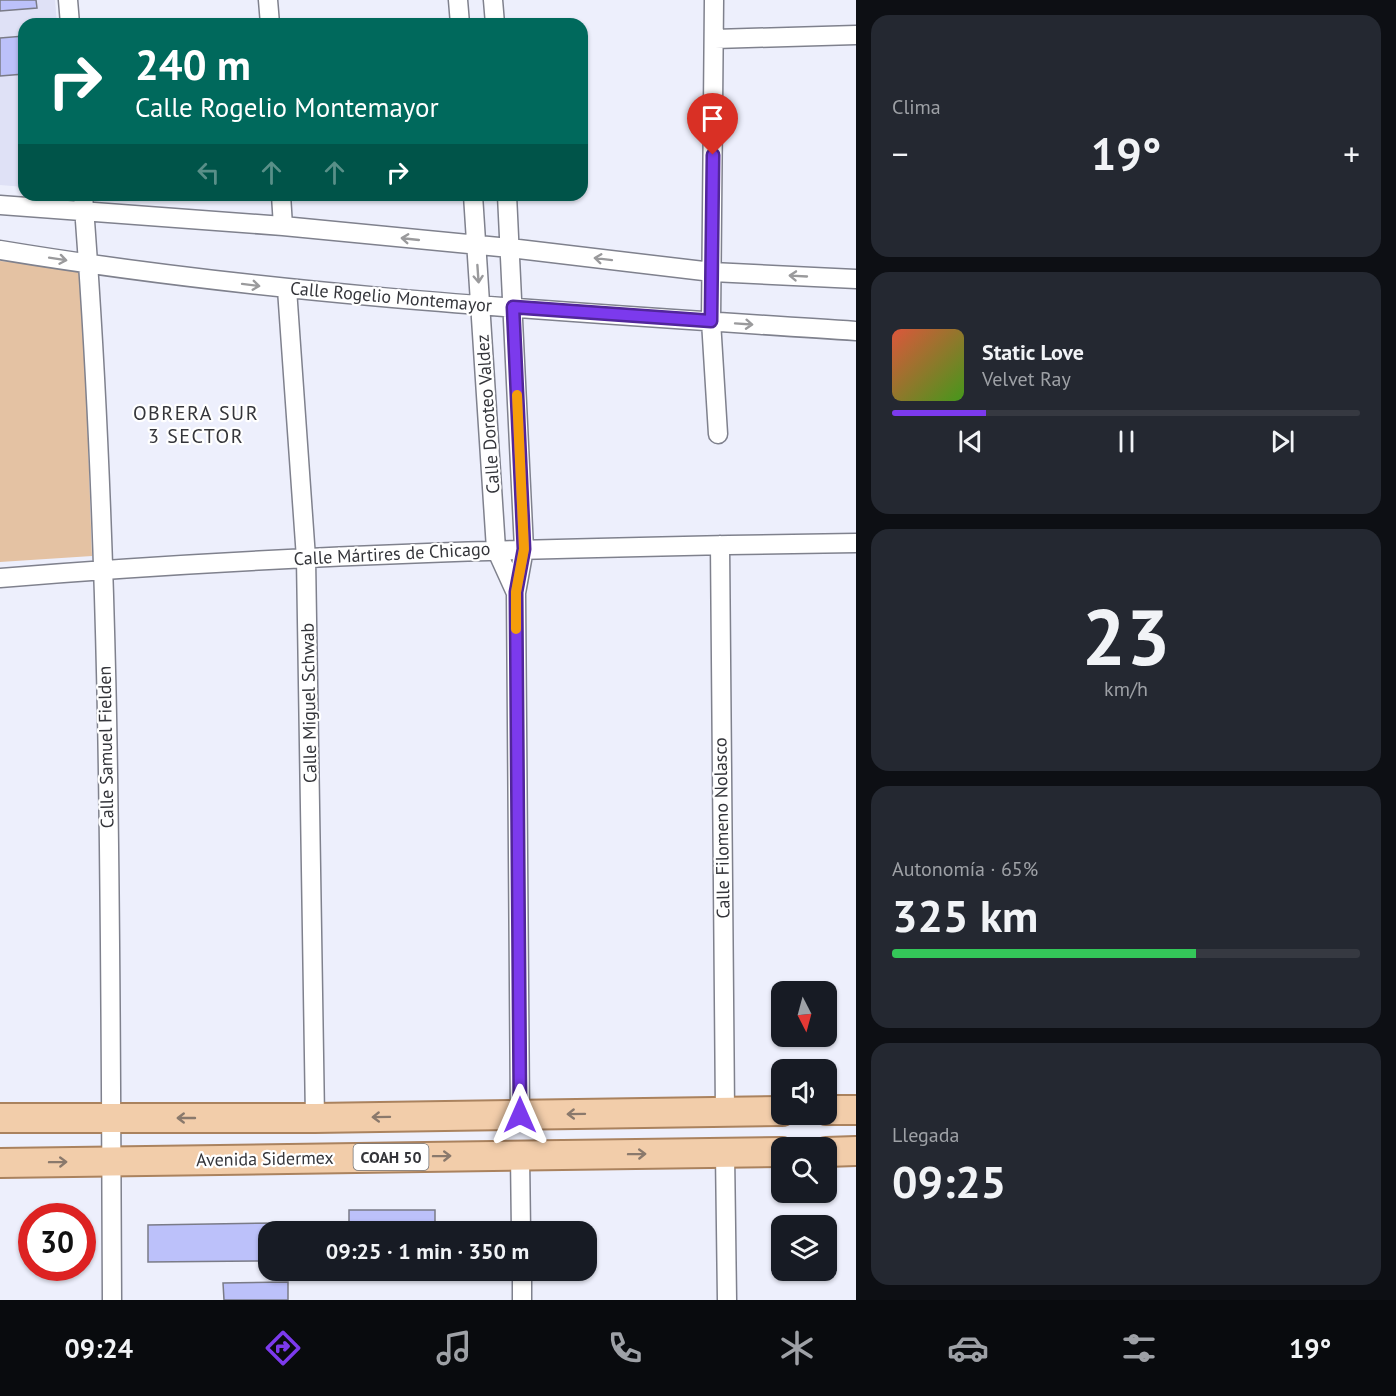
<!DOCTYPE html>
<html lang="es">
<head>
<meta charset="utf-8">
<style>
  :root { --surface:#171b24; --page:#242831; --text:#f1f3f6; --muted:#9ea1a6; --line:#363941; --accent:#7c3aed }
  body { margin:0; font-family:"PT Sans",sans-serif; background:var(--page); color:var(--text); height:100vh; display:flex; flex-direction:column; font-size:22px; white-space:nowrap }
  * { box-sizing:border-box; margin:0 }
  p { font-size:20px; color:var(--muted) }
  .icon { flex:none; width:33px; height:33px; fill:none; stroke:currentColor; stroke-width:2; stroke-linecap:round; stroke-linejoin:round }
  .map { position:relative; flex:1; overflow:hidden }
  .details { display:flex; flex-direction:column; gap:15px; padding:15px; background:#0d0f14; width:540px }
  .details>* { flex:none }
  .hud { position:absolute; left:18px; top:18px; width:570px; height:183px; border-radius:18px; box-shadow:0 2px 4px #0004; background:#00695c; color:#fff; overflow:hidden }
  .needle { width:39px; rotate:174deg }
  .tools { position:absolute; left:771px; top:981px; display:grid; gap:12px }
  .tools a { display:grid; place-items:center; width:66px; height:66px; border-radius:12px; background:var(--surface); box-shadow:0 2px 4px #0004; font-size:30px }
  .speed { position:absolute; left:18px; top:1203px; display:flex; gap:12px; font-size:30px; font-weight:700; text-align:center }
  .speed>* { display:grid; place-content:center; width:78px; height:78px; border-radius:50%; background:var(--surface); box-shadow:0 2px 4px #0004; line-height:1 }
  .speed .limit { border:9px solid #d22; background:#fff; color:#111 }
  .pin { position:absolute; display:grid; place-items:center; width:51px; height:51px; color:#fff; margin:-62px -26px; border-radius:50% 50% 50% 0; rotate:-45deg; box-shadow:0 0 6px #0007 }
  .pin .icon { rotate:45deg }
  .me { position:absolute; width:66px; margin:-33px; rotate:0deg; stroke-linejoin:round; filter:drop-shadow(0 0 4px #0008) }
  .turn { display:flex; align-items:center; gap:21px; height:126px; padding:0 18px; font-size:27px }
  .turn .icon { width:78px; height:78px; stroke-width:2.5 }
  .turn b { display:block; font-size:42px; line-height:51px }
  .lanes { display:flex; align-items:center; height:57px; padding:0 18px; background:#0003; justify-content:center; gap:30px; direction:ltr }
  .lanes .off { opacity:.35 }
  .big { font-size:45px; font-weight:700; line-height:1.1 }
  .details .widget { flex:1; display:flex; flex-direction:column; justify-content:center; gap:9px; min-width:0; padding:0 21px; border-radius:18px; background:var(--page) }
  .details .dial { align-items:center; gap:0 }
  .dial b { font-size:78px; line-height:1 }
  .song { display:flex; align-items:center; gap:18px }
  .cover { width:72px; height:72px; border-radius:9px; background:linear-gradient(135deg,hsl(10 70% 55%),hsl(100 70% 35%)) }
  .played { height:6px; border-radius:3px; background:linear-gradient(90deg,var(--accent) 20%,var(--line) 20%) }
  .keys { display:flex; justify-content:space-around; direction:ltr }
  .heat { display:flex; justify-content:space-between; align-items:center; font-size:33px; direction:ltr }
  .charge { height:9px; border-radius:4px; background:linear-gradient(90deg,#34c759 65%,var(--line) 0) }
  .trip { position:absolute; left:258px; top:1221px; width:339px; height:60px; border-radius:18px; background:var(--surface); box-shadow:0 2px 4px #0004; font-weight:700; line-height:60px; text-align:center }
  .dock { display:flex; height:96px; justify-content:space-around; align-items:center; background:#090b0e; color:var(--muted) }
  .dock .icon { width:42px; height:42px }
  .dock .active { color:var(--accent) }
  .dock b { font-size:27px; color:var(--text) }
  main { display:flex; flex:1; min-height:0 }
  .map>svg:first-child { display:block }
  .built { fill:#dfe1f6 }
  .green { fill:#e4c2a3 }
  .building { fill:#bcc1fa; stroke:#7a7b87; stroke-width:1.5 }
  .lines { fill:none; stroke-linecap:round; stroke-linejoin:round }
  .street-casing { stroke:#7f818d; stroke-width:21 }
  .primary-casing { stroke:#aa825e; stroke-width:32 }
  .street { stroke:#fff; stroke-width:18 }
  .primary { stroke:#f2cdaa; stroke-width:28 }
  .oneway { stroke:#9a9a9c }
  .oneway2 { stroke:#8a796c }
  .route-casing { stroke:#51269a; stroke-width:15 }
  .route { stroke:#7c3aed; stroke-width:10 }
  .slow { stroke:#f59e0b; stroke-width:10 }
  .labels { text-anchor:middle; stroke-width:4.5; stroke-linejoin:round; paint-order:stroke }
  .shield { fill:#fff; stroke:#717275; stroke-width:1.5 }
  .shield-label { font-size:16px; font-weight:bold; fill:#34353a }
  .street-label { font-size:18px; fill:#34353a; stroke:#fff }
  .neighbourhood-label { font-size:20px; letter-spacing:1.5px; fill:#34353a; stroke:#fff }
</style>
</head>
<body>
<main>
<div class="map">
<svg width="856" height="1300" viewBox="0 0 856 1300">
  <rect width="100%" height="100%" fill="#edeffc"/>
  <path class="built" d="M0,0H55L57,24H24V187L0,185Z"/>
  <path class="green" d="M0,261L82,267L92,556L0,562Z"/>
  <path class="building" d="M0,0H36L37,8L0,11Z
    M24,36V74L0,76V38Z
    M349,1210H435V1232H349Z
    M275,1223V1232H268V1261L148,1262V1225Z
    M288,1282V1300H224L223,1283Z"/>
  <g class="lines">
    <defs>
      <path id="street" d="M68,0L70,24
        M268,0L270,24
        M458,0L460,24
        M493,0L495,24
        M714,0L711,321L718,434
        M715,39L856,35
        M83,195C112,562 110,932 112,1300
        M281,195L283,226
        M473,195L496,549L516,593
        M507,195L524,549L516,593L520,1115
        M0,205L283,226L510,248L712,272L856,279
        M0,250C283,297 570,312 856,331
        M287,289L306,558L315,1118
        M720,545L725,1112
        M0,578C285,554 570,547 856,543
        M725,1153L727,1300
        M520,1155L521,1232
        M522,1270V1300"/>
      <path id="primary" d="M826,1110H856
        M0,1118H315L782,1111
        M826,1152L856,1151
        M0,1163L782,1152"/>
    </defs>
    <use href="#street" class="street-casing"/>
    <use href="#primary" class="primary-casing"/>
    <use href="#street" class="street"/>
    <use href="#primary" class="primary"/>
  </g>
  <defs><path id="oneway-shaft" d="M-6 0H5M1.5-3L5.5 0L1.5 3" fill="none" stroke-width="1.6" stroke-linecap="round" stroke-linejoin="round" transform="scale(1.5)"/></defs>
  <g class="oneway">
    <use href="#oneway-shaft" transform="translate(410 239) rotate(-174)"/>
    <use href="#oneway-shaft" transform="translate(58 259) rotate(9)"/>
    <use href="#oneway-shaft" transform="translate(603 259) rotate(-173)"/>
    <use href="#oneway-shaft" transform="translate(478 274) rotate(86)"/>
    <use href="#oneway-shaft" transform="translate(798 276) rotate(-177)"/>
    <use href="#oneway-shaft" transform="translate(251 285) rotate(7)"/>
    <use href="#oneway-shaft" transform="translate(744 324) rotate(4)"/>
  </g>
  <g class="oneway2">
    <use href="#oneway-shaft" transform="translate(576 1114) rotate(179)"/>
    <use href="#oneway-shaft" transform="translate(381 1117) rotate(179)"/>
    <use href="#oneway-shaft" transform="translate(186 1118) rotate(-180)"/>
    <use href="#oneway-shaft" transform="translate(637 1154) rotate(-1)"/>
    <use href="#oneway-shaft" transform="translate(442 1156) rotate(-1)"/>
    <use href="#oneway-shaft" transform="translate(58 1162) rotate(-1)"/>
  </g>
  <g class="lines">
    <defs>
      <path id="route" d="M520,1115L516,592L524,549L513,307L711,321L713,155"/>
    </defs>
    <use href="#route" class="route-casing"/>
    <use href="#route" class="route"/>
    <path class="slow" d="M516,629V592L524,549L517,395"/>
  </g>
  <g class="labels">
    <rect class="shield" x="353.5" y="1144" width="75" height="26" rx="4.5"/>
    <g class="shield-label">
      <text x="391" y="1163">COAH 50</text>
    </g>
    <g class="street-label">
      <text transform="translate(391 297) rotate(5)" y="6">Calle Rogelio Montemayor</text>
      <text transform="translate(488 414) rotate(-94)" y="6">Calle Doroteo Valdez</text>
      <text transform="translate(392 554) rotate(-3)" y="6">Calle Mártires de Chicago</text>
      <text transform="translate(309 703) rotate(-91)" y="6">Calle Miguel Schwab</text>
      <text transform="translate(106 747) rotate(-91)" y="6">Calle Samuel Fielden</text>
      <text transform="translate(722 828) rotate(-91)" y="6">Calle Filomeno Nolasco</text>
      <text transform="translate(265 1159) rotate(-1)" y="6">Avenida Sidermex</text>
    </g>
    <g class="neighbourhood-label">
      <text x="196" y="420">OBRERA SUR<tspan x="196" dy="23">3 SECTOR</tspan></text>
    </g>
  </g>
</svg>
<div class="tools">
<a><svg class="needle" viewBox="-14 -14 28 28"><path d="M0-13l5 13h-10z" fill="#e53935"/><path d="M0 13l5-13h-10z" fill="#9ea1a6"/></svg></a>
<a><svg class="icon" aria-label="sound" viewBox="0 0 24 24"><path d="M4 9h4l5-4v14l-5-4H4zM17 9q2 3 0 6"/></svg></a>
<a><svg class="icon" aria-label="search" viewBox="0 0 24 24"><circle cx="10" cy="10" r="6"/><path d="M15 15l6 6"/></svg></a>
<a><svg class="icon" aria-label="layers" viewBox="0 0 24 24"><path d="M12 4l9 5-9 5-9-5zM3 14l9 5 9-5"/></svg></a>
</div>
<div class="speed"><div class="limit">30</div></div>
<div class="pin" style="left:713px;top:155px;background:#d93025"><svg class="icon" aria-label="arrive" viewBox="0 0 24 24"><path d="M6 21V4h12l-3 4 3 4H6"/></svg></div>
<svg class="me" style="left:520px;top:1115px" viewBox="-20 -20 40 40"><path d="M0-17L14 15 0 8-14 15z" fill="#7c3aed" stroke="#fff" stroke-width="4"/></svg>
<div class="trip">09:25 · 1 min · 350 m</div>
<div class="hud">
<div class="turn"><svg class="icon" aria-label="right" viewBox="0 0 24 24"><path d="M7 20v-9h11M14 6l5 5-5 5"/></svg><div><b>240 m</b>Calle Rogelio Montemayor</div></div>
<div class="lanes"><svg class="icon off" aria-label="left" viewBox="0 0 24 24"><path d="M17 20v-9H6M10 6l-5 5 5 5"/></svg><svg class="icon off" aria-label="ahead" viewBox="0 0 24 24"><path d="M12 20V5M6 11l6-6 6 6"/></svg><svg class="icon off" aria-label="ahead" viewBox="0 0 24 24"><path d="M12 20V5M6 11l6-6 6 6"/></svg><svg class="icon" aria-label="right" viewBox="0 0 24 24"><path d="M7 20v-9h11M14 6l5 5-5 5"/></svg></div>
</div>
</div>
<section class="details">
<div class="widget"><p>Clima</p>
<div class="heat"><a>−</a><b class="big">19°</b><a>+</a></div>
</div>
<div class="widget">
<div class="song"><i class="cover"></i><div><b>Static Love</b><p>Velvet Ray</p></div></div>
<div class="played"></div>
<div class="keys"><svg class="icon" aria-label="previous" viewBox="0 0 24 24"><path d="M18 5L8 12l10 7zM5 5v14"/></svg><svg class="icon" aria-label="pause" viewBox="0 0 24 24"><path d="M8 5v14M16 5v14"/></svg><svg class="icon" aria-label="next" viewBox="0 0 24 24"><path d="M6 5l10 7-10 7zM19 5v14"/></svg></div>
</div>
<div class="widget dial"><b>23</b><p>km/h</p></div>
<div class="widget"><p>Autonomía · 65%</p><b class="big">325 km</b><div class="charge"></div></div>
<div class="widget"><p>Llegada</p><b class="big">09:25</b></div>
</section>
</main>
<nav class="dock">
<b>09:24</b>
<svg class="icon active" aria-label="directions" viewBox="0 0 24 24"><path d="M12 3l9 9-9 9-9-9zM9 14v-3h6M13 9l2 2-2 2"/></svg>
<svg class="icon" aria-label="music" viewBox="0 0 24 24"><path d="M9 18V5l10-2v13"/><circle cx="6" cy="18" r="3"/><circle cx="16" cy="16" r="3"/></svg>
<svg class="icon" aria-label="phone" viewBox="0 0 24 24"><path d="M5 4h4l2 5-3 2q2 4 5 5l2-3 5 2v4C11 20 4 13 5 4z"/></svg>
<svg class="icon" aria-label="climate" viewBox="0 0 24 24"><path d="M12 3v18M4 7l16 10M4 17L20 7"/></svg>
<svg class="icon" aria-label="car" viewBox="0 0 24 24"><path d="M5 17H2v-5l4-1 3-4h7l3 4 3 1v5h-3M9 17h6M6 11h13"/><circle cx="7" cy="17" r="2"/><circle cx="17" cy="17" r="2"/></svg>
<svg class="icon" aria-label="filters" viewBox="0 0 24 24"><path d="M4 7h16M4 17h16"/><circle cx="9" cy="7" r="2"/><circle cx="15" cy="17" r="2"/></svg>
<b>19°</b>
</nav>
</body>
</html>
